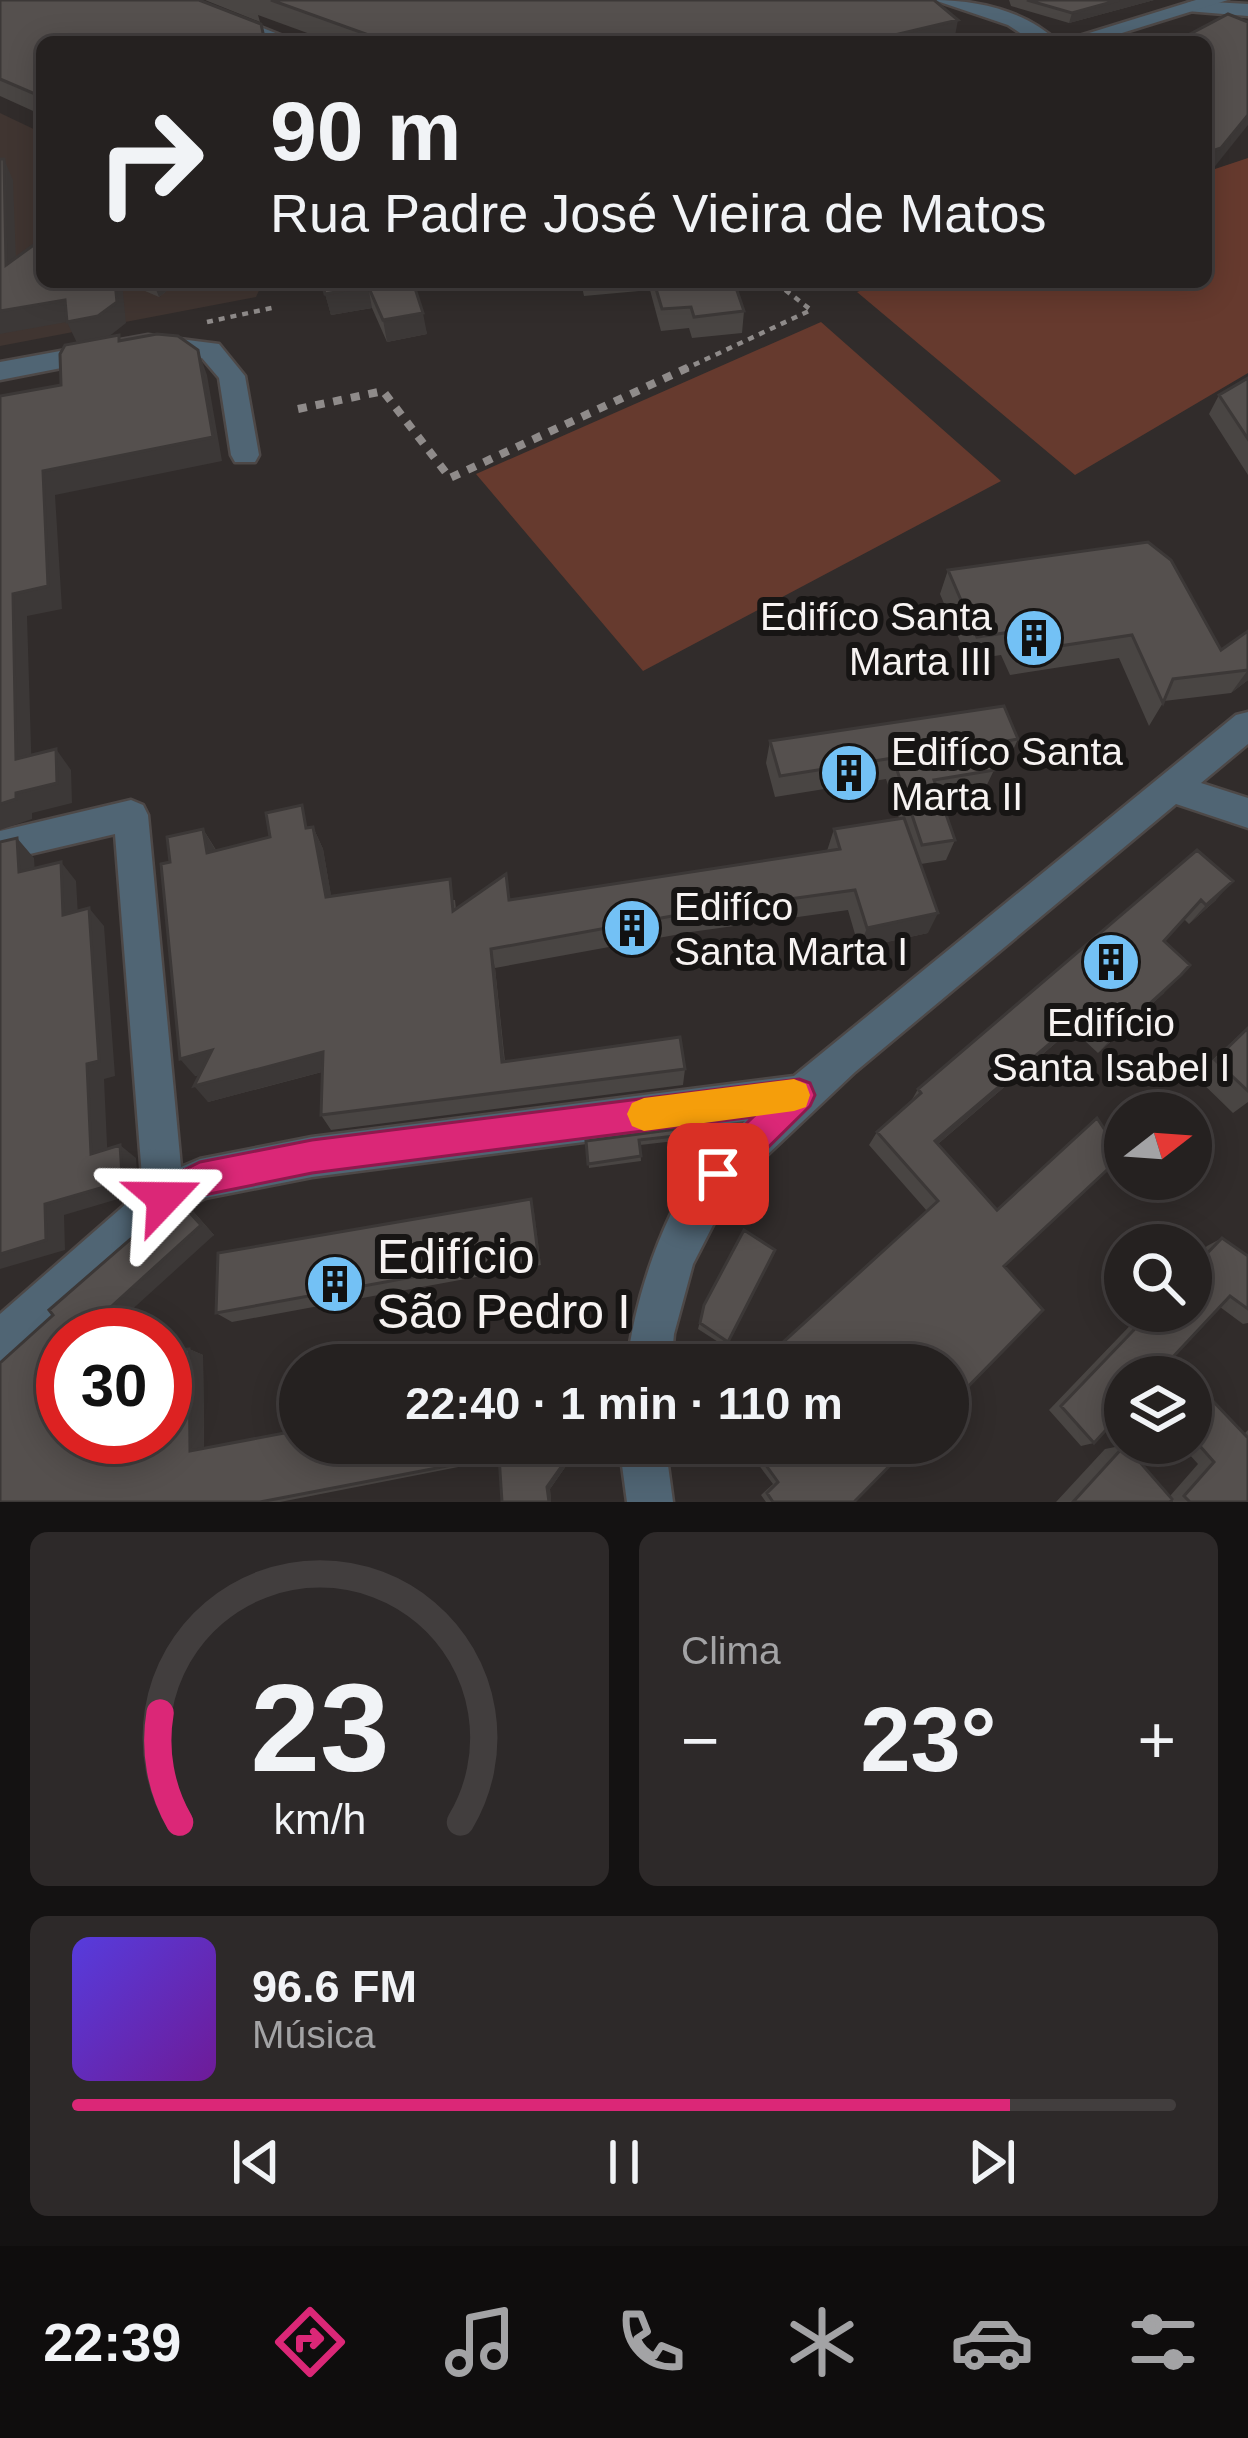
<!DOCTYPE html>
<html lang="pt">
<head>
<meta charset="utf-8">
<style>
  :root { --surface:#252120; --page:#2d2929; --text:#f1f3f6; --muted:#a3a3a5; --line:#423e3e; --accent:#db2777 }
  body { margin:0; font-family:Arial,sans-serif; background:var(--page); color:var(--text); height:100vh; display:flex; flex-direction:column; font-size:45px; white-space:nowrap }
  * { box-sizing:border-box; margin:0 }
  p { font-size:39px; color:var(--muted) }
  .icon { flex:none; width:66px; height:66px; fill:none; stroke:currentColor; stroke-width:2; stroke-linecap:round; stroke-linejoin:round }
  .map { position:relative; height:1502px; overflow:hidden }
  .side { display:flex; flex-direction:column; gap:30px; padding:30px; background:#141212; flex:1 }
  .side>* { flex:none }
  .guide { position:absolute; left:36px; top:36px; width:1176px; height:252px; border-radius:18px; box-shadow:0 6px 30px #0003,0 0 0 3px var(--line); background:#252120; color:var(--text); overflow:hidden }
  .needle { width:78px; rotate:73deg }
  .tools { position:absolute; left:1104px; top:1092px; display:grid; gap:24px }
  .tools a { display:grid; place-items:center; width:108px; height:108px; border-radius:50%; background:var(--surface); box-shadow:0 6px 30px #0003,0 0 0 3px var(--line); font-size:60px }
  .speed { position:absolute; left:36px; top:1308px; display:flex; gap:24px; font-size:60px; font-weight:700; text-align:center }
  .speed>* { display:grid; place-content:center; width:156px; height:156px; border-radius:50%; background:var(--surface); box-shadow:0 6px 30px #0003,0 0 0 3px var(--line); line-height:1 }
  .speed .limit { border:18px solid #d22; background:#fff; color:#111 }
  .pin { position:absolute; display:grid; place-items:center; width:102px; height:102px; color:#fff; margin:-51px; border-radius:24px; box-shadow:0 6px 18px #0006 }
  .me { position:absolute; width:132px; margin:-66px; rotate:67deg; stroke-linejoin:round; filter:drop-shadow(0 0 9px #0008) }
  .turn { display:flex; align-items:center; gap:42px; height:252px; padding:0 36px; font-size:54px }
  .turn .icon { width:156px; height:156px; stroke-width:2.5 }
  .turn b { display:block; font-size:84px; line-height:102px }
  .big { font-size:90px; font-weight:800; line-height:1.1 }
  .side .card { flex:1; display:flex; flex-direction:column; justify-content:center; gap:18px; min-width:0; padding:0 42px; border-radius:18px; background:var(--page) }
  .side .dial { align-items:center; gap:0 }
  .dial svg { height:312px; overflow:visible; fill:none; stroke:var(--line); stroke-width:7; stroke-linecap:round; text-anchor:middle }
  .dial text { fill:var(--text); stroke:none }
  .song { display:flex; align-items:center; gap:36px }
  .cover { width:144px; height:144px; border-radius:18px; background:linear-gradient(135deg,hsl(250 70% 55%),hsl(280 70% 35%)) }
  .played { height:12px; border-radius:6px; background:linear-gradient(90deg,var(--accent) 85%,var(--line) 85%) }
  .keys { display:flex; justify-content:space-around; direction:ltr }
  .heat { display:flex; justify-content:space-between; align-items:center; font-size:66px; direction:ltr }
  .side .tiles { flex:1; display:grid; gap:30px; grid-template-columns:1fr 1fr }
  .card:last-child { grid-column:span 2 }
  .trip { position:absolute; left:279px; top:1344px; width:690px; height:120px; border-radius:60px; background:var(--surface); box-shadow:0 6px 30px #0003,0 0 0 3px var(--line); font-weight:800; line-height:120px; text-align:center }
  .menu { display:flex; height:192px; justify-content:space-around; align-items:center; background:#0f0d0d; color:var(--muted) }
  .menu .icon { width:84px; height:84px }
  .menu .selected { color:var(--accent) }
  .menu b { font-size:54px; color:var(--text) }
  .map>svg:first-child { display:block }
  .built { fill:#403531 }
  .green { fill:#663a2e }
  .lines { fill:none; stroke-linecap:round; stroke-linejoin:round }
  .minor-casing { stroke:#4d4847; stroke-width:5 }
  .tertiary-casing { stroke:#4d4847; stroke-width:5 }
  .path-far1 { stroke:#8f8b8a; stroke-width:4.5; stroke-dasharray:6 6; stroke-linecap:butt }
  .path { stroke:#8f8b8a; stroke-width:8; stroke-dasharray:9 9; stroke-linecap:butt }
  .minor { fill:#506574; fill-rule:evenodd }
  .tertiary { fill:#506574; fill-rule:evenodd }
  .wall { fill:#494543 }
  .shaded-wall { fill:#3c3837 }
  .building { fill:#55504e; stroke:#3c3837; stroke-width:3 }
  .route { fill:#db2777; stroke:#8e194d; stroke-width:3 }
  .slow { fill:#f59e0b }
  .labels { text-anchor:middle; stroke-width:12; stroke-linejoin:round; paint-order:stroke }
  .poi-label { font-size:39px; fill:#f7f3f2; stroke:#171514; text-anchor:start }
  .near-poi-label { font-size:48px; fill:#f7f3f2; stroke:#171514; text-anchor:start }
</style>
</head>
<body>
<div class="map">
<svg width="1248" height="1502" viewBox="0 0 1248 1502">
  <rect width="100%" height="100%" fill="#312c2b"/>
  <path class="built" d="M0,113L42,133V282H263L256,297L0,346Z"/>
  <path class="green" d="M1248,158V373L1075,475L857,292L886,282H1206V172Z
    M821,322L1001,481L643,671L476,474Z"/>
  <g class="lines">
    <defs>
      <path id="minor" d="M934,0C978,0 1026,11 1058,42H1034L1008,25Z
        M1194,1L1248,4V16L1187,11V3Z
        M148,335L219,344L245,376L259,455L255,462H235L231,455L219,378L202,358L148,351L0,380V362Z
        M1248,712V744L1201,783L1248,798V828L1176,804L855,1072L732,1188L693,1264L674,1334L671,1365H627C634,1300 663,1213 703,1160C714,1146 732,1134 745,1121L312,1177L205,1198L178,1212L15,1358L0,1365V1314L143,1189L115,834L0,861V831L131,800L143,805L148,815L181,1167L200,1159L312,1137L794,1076L1236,715Z
        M619,1443H665L673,1502H627Z"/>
      <path id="tertiary" d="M164,0H193L298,42H269Z
        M1196,0H1228L1093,42H1060Z"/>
    </defs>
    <use href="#minor" class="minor-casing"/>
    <use href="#tertiary" class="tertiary-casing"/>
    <path class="path-far1" d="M207,322L276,307
      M683,370L811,310L775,282"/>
    <path class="path" d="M298,409L383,391L450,478L689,367"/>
    <use href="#minor" class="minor"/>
    <use href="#tertiary" class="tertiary"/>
  </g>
  <path class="wall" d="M0,0L42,42V115L0,96Z
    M205,0H934L954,41L332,42L258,15L260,22Z
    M1009,0H1154L1069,23L1011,6Z
    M124,282H178L159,297Z
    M322,282H413L427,334L387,342L372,308L331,315Z
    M581,282H737L735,283L744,311L742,333L692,338L689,328L661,331L650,290L584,296Z
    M1248,378V475L1209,414L1219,395Z
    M948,570L1221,650L1248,631V680L1231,693L1164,701L1149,726L1119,658L1010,675L1001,655L968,660L940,594Z
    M1018,739L1008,761L991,763L994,770L984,791L940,798L955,840L946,860L921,864L928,933L859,948L848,910L691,932L495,968L505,1062L685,1069L683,1085L331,1130L321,1115L322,1072L208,1102L199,1075L195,1076L170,862L203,829L216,850L313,827L323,849L331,896L455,900L456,909L827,851L834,829L899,818L886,779L775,797L766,763L770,741Z
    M1197,850L1216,900L1189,924L1184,919L1164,941V993L1098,1053L1072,1029L938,1144L1004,1266L927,1211L869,1145L877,1132L909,1105L918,1089Z
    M1248,1027V1102L1233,1113L1195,1076Z
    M693,1134L692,1139L640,1145L641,1161L589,1168L586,1141Z
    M531,1199L541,1265L232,1322L216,1313Z
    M178,1200L192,1210L214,1235L63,1335V1437L189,1349L203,1355L204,1448L300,1443H582L550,1489L551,1502H502L499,1459L280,1502H0V1363Z
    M1222,1238L1248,1256V1323L1243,1324L1220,1307L1125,1377L1094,1443L1081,1446L1049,1410L1144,1311H1191V1262L1207,1246Z
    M775,1250L726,1347L698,1329L704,1305Z
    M1191,1378L1244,1434L1248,1430V1502H1173L1171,1500L1170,1502H1056L1105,1449L1125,1445L1170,1496L1198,1464L1179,1443H1191Z
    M742,1443H912L854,1502H766L761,1495L773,1484Z"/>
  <path class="shaded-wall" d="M1119,0H1154L1069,23L1072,13Z
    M958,20L954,41L949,42H865Z
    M1248,115V125L1212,170L1206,172V153Z
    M4,159L13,180L17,287L6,265Z
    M115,282H122L126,323L107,338L77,343L67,322L0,334V311Z
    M153,282H178L159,297Z
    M484,282H515L485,287Z
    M368,286L372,308L331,315L325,294Z
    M423,313L427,334L387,342L383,320Z
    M198,350L207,375L222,461L55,495L62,609L27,616L32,779L16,759L13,594L43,471Z
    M1248,670V680L1231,693Z
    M56,749L71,770L72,803L32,813V819L0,830V804L16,793Z
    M313,827L323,849L335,918L326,897Z
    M203,829L216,851L207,853Z
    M17,838L34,858L36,891L19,872Z
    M61,862L76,881L79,933L63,915Z
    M1233,881L1216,900L1189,924L1206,905Z
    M89,908L104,926L115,1076L104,1079L108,1166L91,1154L87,1064Z
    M938,913L928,933L859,948L867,928Z
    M491,949L495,968L506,1078L502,1062Z
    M1181,975L1164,993L1098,1053L1113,1037Z
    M1087,1012L1072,1029L925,1155L935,1141Z
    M212,1050L226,1067L195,1076L180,1059Z
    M323,1052L333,1069L208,1102L194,1086Z
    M120,1145L136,1158L138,1187L128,1196L64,1215L65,1250L0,1269V1254L45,1204Z
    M531,1199L534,1211L541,1265L538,1254Z
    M178,1200L192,1210L214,1235L104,1335H80Z
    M189,1349L203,1355L204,1454L190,1451Z
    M63,1350V1373H38Z
    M578,1443H582L550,1489L551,1502H549L547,1487Z"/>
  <path class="building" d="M0,0H199L261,24L265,42H42V97L0,79Z
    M271,0H934L958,20L865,42H388Z
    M1027,0H1119L1072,13Z
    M1228,14L1248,22V115L1221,148L1206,153V42H1175Z
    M0,159H4L6,265L42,239V282H115L117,302L98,316L67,322L65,300L0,311Z
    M322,282H413L423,313L383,320L368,286L325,294Z
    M654,282H734L744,311L694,317L691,307L662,309Z
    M157,334L178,336L198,350L213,437L43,471L48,586L13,594L16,759L56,749L57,783L16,793V799L0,804V396L61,385L60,354L65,345L119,335V341Z
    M1248,378V439L1219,395Z
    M1148,542L1171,560L1221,650L1248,631V670L1173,679L1163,703L1132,635L1020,652L1011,632L977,637L948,570Z
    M1004,706L1018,739L984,745L994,770L934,780L955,840L922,845L893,758L780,776L770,741Z
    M302,805L306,828L313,827L326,897L450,879L453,911L506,874L509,900L840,849L834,829L904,818L938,913L867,928L855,890L694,912L491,949L502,1062L680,1037L685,1069L321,1115L323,1052L194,1086L212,1050L180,1059L161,864L170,862L167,837L203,829L207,853L270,837L266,813Z
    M17,838L19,872L61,862L63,915L89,908L99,1061L87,1064L91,1154L120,1145L122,1175L111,1185L45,1204L46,1240L0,1254V842Z
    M1197,850L1233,881L1206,905L1201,900L1164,941L1190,965L1181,975L1113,1037L1087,1012L935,1141L997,1210L1097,1118L1122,1156L1004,1266L1043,1310L948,1407V1365H758L938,1201L877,1132L921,1093L918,1089Z
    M1248,1028V1091L1215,1060Z
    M692,1127L693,1134L639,1140L641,1156L588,1164L586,1141Z
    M531,1199L538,1254L216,1313L218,1253Z
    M178,1200L201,1225L80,1335H63V1350L38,1373L63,1369V1437H165V1352L189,1349L190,1451L300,1430V1443H578L547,1487L549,1502H502L499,1456L260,1502H0V1363L53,1315L49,1310L172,1203Z
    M744,1230L775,1250L728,1342L700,1323L704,1305Z
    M1222,1238L1248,1256V1309L1230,1296L1172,1358L1190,1377H1125V1409L1094,1443L1061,1406L1152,1311H1191V1270Z
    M584,1361V1365H558Z
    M1191,1378L1248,1438V1502H1190L1184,1496L1214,1462L1191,1436Z
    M750,1443H912L854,1502H773L767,1493L778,1482Z
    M1125,1445L1172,1499L1170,1502H1073Z"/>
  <path class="route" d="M799,1079L810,1083L815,1095L810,1106L729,1186L718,1191L706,1186L701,1174L706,1162L753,1117L312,1173L204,1195L164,1214L152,1210L147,1198L152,1186L200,1162L312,1140Z"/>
  <path class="slow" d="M794,1079L806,1084L810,1095L806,1107L794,1111L644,1131L632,1126L627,1114L632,1103L644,1098Z"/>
  <defs>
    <symbol id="building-disc" viewBox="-11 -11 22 22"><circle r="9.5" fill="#73c1f5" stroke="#171514"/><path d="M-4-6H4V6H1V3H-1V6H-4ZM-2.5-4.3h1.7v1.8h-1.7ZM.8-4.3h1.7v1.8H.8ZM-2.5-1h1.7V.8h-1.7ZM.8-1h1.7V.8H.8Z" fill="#111"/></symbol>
  </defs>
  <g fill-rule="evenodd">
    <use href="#building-disc" x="1001" y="605" width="66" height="66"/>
    <use href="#building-disc" x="816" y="740" width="66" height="66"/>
    <use href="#building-disc" x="599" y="895" width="66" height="66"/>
    <use href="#building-disc" x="1078" y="929" width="66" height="66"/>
    <use href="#building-disc" x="302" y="1251" width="66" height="66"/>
  </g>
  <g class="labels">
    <g class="poi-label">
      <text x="992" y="630" text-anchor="end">Edifíco Santa<tspan x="992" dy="45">Marta III</tspan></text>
      <text x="891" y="765">Edifíco Santa<tspan x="891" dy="45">Marta II</tspan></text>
      <text x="674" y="920">Edifíco<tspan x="674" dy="45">Santa Marta I</tspan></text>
      <text x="1111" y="1036" text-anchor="middle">Edifício<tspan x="1111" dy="45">Santa Isabel I</tspan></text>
    </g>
    <g class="near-poi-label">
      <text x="377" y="1273">Edifício<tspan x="377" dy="55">São Pedro I</tspan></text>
    </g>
  </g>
</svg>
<div class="tools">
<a><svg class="needle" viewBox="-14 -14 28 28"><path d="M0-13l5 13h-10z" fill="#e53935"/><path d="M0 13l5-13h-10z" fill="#a3a3a5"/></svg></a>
<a><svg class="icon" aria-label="search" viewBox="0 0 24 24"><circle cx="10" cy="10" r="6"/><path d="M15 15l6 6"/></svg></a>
<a><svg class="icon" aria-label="layers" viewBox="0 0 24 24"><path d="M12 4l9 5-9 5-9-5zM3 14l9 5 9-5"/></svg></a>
</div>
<div class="speed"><div class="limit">30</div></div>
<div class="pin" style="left:718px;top:1174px;background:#d93025"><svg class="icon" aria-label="arrive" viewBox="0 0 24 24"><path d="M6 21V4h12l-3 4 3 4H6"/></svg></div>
<svg class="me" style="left:164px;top:1198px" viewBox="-20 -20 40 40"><path d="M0-17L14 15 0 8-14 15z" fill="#db2777" stroke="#fff" stroke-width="4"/></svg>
<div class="trip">22:40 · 1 min · 110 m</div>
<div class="guide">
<div class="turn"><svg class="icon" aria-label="right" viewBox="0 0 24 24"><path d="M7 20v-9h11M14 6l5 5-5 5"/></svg><div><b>90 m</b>Rua Padre José Vieira de Matos</div></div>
</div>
</div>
<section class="side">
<div class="tiles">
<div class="card dial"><svg viewBox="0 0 100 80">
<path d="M14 69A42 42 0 1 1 86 69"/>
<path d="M14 69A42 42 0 0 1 9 41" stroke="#db2777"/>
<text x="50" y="56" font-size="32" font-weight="700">23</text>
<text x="50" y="72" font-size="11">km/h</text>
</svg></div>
<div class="card"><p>Clima</p>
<div class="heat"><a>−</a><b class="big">23°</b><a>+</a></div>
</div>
<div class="card">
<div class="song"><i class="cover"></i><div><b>96.6 FM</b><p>Música</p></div></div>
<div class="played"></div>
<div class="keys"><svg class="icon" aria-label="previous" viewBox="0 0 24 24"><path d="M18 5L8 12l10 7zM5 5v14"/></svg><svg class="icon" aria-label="pause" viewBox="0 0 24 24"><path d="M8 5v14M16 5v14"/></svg><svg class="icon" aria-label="next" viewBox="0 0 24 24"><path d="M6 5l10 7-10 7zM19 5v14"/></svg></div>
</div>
</div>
</section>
<nav class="menu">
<b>22:39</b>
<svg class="icon selected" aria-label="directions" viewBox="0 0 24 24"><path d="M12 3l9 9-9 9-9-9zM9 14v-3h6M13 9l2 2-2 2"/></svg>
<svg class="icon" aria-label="music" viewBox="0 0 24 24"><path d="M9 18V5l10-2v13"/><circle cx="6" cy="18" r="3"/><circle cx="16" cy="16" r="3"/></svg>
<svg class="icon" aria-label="phone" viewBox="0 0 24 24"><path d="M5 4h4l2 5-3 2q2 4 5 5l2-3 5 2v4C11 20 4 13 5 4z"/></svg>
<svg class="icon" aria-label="climate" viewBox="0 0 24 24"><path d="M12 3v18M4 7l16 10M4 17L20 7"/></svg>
<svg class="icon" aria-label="car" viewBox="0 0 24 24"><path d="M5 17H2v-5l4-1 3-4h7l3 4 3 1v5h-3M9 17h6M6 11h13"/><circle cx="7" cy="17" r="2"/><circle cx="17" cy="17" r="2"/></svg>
<svg class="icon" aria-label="filters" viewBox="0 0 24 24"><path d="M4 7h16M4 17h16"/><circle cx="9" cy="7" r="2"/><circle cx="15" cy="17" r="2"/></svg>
</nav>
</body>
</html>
